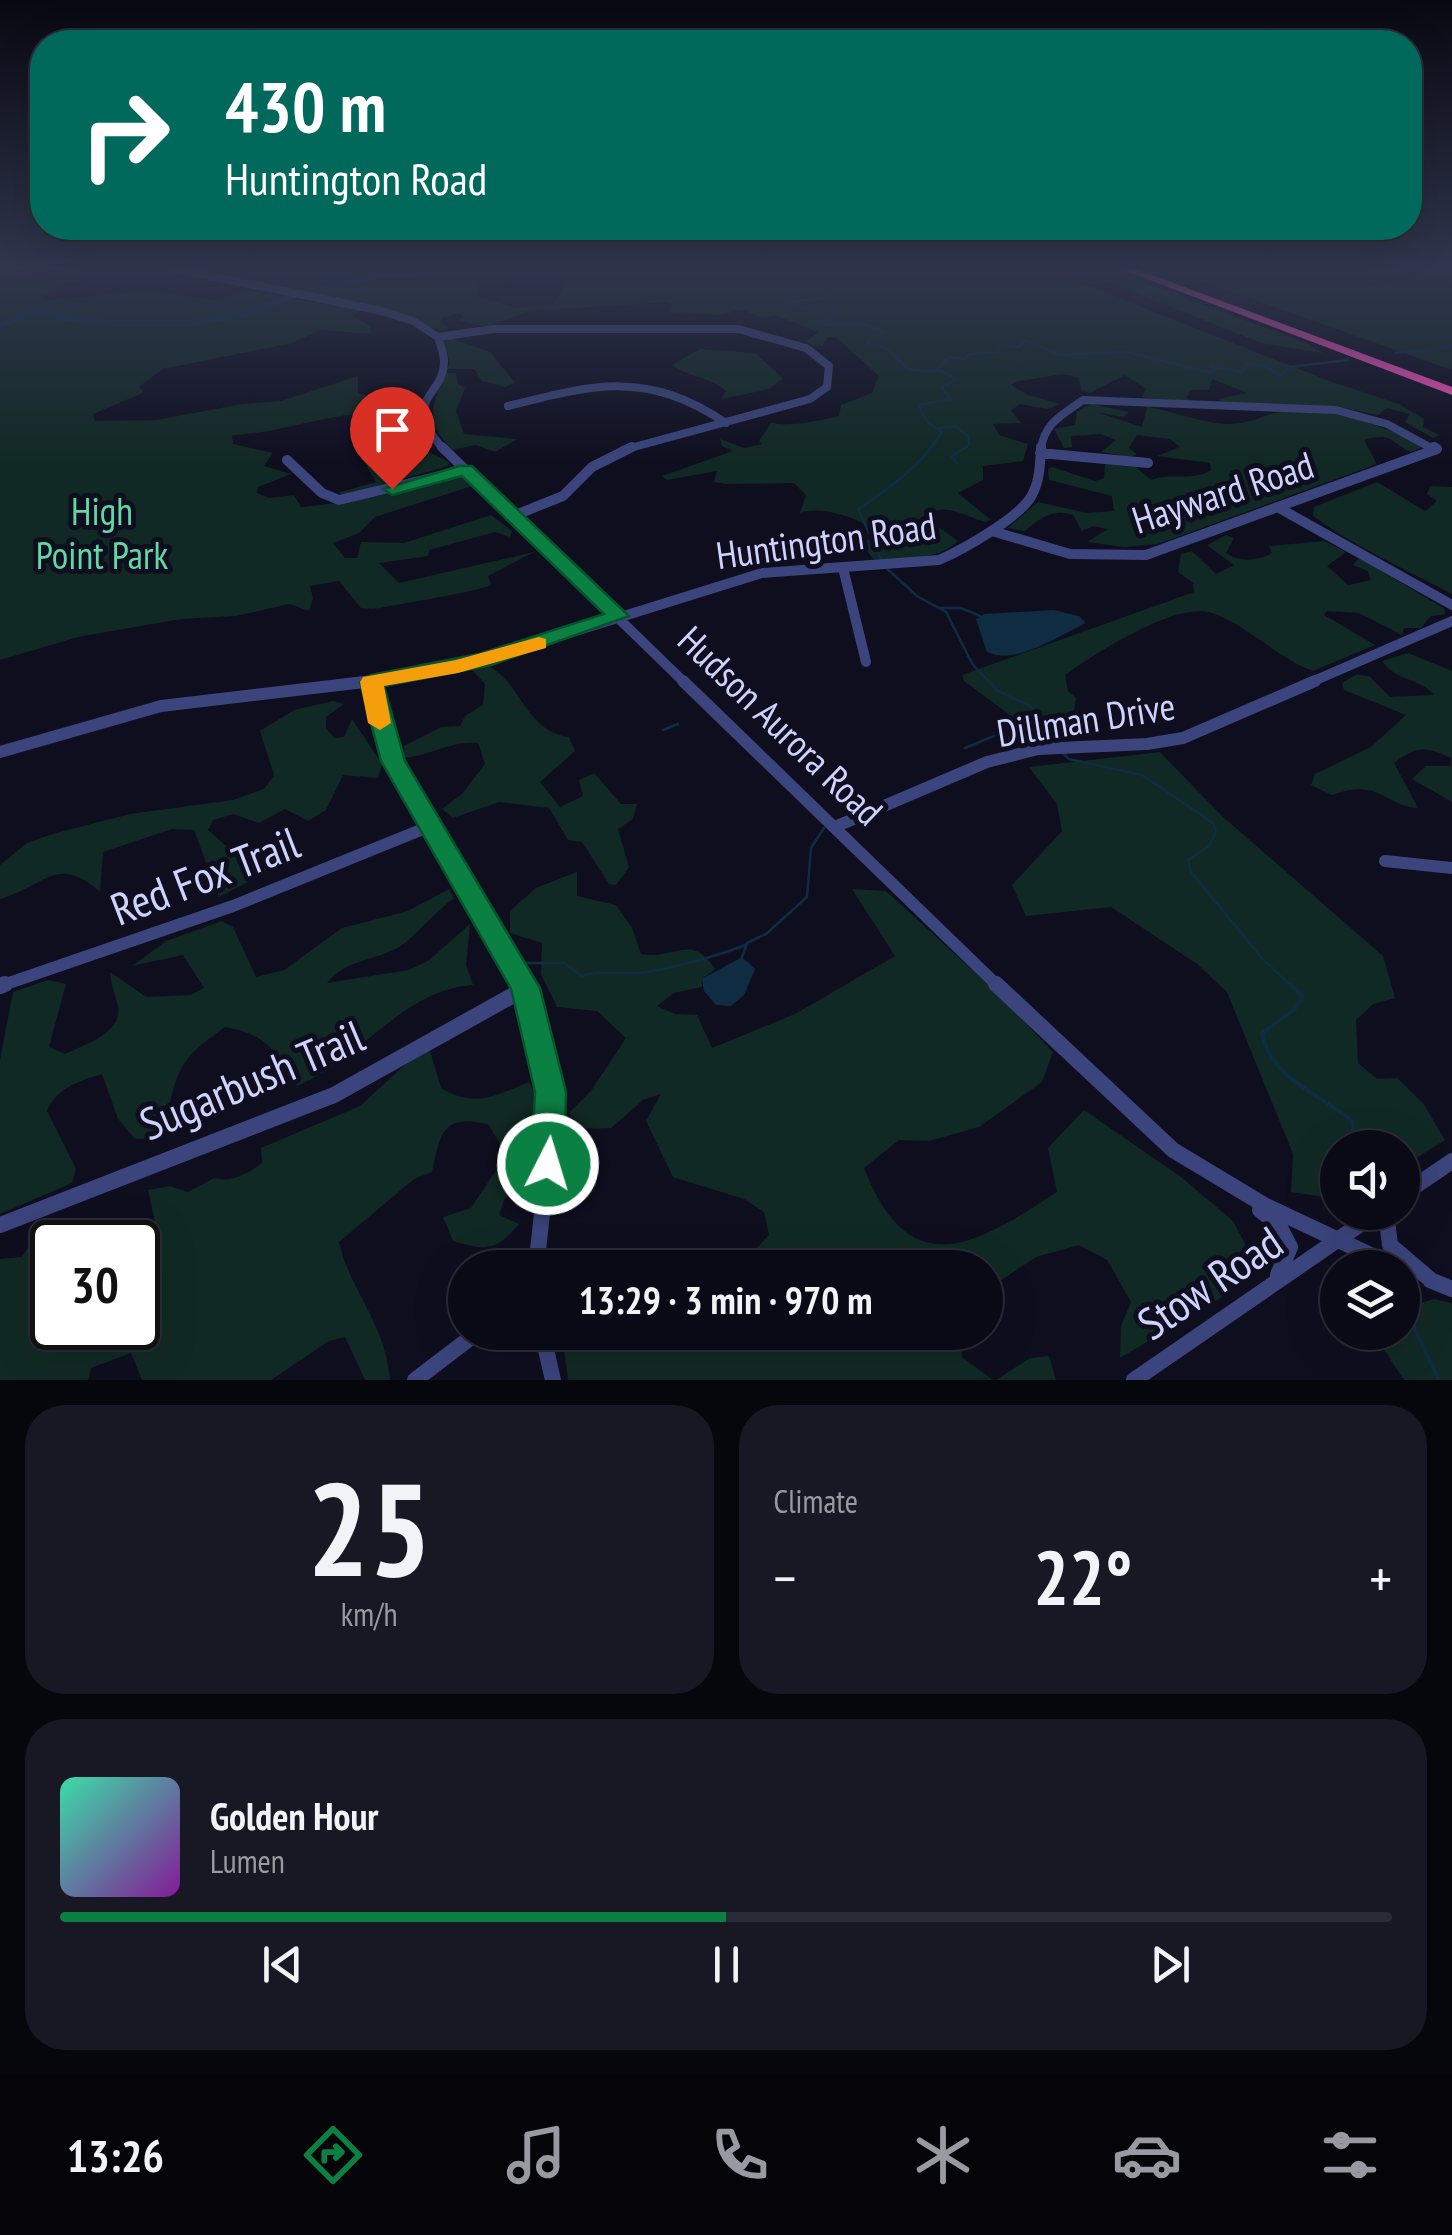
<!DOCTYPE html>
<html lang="en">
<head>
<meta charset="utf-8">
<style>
  :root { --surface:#0a0a17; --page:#181824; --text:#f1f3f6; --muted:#999aa1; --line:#2a2b36; --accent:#0b8043 }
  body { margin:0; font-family:"PT Sans Narrow",sans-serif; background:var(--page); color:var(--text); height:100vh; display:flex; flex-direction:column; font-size:38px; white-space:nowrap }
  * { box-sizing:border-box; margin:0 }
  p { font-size:32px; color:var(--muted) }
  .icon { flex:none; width:55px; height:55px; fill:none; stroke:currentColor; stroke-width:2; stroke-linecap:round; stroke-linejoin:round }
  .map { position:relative; height:1380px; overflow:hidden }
  .details { display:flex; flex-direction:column; gap:25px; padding:25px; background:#06060d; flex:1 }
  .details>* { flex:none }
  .hud { position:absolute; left:30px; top:30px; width:1392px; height:210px; border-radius:40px; box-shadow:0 10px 40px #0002,0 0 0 2px var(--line); background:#00695c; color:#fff; overflow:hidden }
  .controls { position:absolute; left:1320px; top:1130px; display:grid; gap:20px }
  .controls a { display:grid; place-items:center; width:100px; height:100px; border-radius:50%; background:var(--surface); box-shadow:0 10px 40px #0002,0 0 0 2px var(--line); font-size:50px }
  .speed { position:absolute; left:30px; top:1220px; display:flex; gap:20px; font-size:50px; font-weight:700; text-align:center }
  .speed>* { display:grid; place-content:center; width:130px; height:130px; border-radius:50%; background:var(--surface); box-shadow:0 10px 40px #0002,0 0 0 2px var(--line); line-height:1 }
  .speed .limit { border:5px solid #111; border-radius:15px; background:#fff; color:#111 }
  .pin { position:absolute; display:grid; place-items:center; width:85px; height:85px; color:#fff; margin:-102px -42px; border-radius:50% 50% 50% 0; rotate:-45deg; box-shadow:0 0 10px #0007 }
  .pin .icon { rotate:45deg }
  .me { position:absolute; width:110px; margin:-55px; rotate:5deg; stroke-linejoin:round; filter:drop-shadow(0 0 8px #0008) }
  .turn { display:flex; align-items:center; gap:35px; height:210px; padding:0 30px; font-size:45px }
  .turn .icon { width:130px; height:130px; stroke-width:2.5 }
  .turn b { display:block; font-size:70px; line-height:85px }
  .big { font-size:75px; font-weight:700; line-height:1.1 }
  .details .tile { flex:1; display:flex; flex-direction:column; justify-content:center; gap:15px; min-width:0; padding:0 35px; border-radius:40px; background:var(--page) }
  .details .dial { align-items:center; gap:0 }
  .dial b { font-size:130px; line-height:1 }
  .song { display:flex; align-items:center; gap:30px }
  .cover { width:120px; height:120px; border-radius:15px; background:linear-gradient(135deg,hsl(160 70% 55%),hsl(290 70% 35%)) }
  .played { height:10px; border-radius:5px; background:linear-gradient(90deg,var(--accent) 50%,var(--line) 50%) }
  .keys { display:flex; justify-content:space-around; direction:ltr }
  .heat { display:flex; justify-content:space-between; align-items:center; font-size:55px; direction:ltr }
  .details .tiles { flex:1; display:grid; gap:25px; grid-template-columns:1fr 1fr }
  .tile:last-child { grid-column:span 2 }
  .trip { position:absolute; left:448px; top:1250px; width:555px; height:100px; border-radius:50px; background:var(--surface); box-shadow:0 10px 40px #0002,0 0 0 2px var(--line); font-weight:700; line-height:100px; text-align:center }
  .dock { display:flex; height:160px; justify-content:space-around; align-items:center; background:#040409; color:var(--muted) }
  .dock .icon { width:70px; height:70px }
  .dock .active { color:var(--accent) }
  .dock b { font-size:45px; color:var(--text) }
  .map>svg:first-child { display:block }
  .green { fill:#112924; fill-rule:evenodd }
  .water { fill:#0f2c43 }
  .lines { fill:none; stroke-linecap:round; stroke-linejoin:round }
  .stream-far1 { stroke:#0f2c43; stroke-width:2.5 }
  .stream { stroke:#0f2c43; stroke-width:4 }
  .river { fill:#0f2c43; fill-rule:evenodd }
  .minor-far3 { stroke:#3b447c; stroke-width:8 }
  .minor-far2 { stroke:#3b447c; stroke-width:10 }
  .minor-far1 { stroke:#3b447c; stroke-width:12 }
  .minor { stroke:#3b447c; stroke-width:16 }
  .highway { fill:#f650bd; fill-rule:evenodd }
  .route { fill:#0b8043; stroke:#07532c; stroke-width:2.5 }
  .slow { fill:#f59e0b }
  .labels { text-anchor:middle; stroke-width:10; stroke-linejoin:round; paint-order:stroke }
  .street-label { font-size:38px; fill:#cfd2fd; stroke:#0e0e1f }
  .park-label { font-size:38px; fill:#5fd8a4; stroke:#0e0e1f }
  .near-street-label { font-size:45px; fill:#cfd2fd; stroke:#0e0e1f }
</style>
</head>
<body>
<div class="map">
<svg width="1452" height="1380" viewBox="0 0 1452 1380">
  <rect width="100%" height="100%" fill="#0e0e1f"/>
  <path class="green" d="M202,269H1045L1332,382L1399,404L1424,419L1423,427L1439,435L1433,438L1405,422L1410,414L1387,408L1378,415L1338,407L1223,403L1218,399L1247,393L1212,379L1209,390H1192L1186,397L1195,403L1142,397L1146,389L1125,375L1090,393L1082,391L1078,377L1062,374L1015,382L1011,385L1028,395L1060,404L1048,409L1020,404L1011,411L1021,423L993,424L999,435L1028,444L1023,461L983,466V480L958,493L991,520L985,522C964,515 942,501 924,517L958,541C937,561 899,560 873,559L859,539L888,541C869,522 826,504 800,513L806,495L794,483L725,484L714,482L717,471L667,480L662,476L733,451L722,446L720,439L744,448L762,444L759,441L771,423C792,427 818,421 839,416L841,405L872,393L879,376L836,337H828L822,346H812L807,341L818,332L775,315L761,318L742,309L721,315L675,313L667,311L674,306L667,302L530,311L485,327L459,320L463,317L459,313L442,318L441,322L449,329L440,330L219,276L223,272L198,271ZM534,274L564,277L566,283L554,304L516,308L478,297L475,279Z
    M1077,269H1107L1304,342L1323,353L1261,343Z
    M1168,269H1452V370Z
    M68,272L79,280L54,285L58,289L39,296L48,300L148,291L212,300L247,291L361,310L353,316L370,326L372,334L320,330L292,343L163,369L140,386L143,393L93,414L95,421L157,420L242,404L281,401L358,376V393L391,403L398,417C351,403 285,434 232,435L233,444L273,453L264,466L291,474L258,487L257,493L269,498L294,495L301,507C356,503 412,489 465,475L475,485L375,517L359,533L333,543L345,558H357L361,542L404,543L491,515L512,531L510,537L495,532L429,550L428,556L379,563L399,583L534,552L488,576L491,585C481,591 394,605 374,609L361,608L339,581L310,586L313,598L309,611L289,604L236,616L181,619L78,637L0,660V284Z
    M450,338L490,352L515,383L505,387L482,381L474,369H447L450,363L443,339Z
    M700,349L755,353L783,378L770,389L721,399L726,391C708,376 688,377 672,365Z
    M446,373H456L458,384L465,388L456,411L464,434L517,439L495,452L476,445L453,450C422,420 432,407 446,373Z
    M1091,404L1129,412L1123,417L1096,412L1142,427L1147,407C1175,411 1202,424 1230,424C1250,424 1266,414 1283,411C1329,404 1384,427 1425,446L1411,452C1389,442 1394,432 1364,440L1377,464L1158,544L1124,547L1087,542L1108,529L1094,526L1082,531L1073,515C1052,508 1040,519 1024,531L1008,528L1038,502L1087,513L1114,511L1112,496L1049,480L1048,469L1052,467L1095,481L1104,478L1105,464L1136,467L1151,480C1172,472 1193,482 1211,470L1210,463L1157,456L1180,447L1170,439L1137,435L1129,448L1137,454L1130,457L1101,452L1116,440L1101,434L1071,436L1072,447L1064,448L1054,429L1075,425L1077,412Z
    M422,438L431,445L425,450L449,462L448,466L346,495L337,493L376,482L360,455L384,441L399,444Z
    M1377,482L1425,511L1437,501L1427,494L1430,486L1452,487V594C1405,569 1355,547 1313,516L1314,507Z
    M1226,535L1234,538L1226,553C1237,562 1259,561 1272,553L1269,546L1324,541L1346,552L1327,566L1348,585L1371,580L1368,571L1353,565L1359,558L1445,609V614L1431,616L1421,628H1404L1402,635L1359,613L1327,611L1324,615L1375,645L1313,671C1277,658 1249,626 1212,613C1178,600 1093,655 1065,675L1068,691L1076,698L1071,729L1037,735L964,681L962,675L1194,592L1193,583L1178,572L1181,554L1192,551L1216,574L1234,565L1207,545Z
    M1408,653L1452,671V802L1412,779L1426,766H1451V758C1425,746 1417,746 1394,763L1418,808C1384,806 1380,777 1332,795L1311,785L1315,774L1371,747L1406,715L1344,690L1342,683L1357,674L1370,677L1390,697L1434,695C1420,678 1395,681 1382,661Z
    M485,664C522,681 524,731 569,737L575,751L540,782L560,807L583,796L579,780L594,773L621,804H637L633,819L618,829L629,867L616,885L609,884L582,842L568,840L549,808L499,802L453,818L442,809L462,794L485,764L478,743C449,741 431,756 403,758L404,746L441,727L460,726L465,716L483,705L485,684L471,669Z
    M333,701L344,704L326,717V728L334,738L344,737L352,719L382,764L378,778L343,775L326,810L308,821L285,809L259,823L233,814L213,820L208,830L232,851L273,858V869L219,897L194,830L172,829L103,852L100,892C57,854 47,885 0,899V865L27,843L56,833L130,814L233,800L264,789L274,775L260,731L294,710Z
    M1160,752L1222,816L1383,956L1395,998L1373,1004L1356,1020L1358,1063L1377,1079L1397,1078L1423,1103L1445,1140L1403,1166L1402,1148H1338L1337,1199L1291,1192L1293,1154L1227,992L1197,964L1111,907L1026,916L1012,885L1062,831L1057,804L1029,767Z
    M577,872V896L616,905L632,928L641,954C676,960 691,932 715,969L702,979V987L674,993L657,1006L675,1014L697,1015L712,1048L795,1014L895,956L852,889L886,891L993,989L1053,1052L1042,1082L979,1127L929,1141L899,1140L864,1168C910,1286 976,1245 1057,1192L1048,1148L1084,1110L1181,1177L1233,1221L1251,1255L1222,1297L1120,1358L1121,1326L1131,1302L1107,1260L1079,1245L1036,1257L985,1291V1268L738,1267L769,1235L764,1212L744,1199L673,1177L646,1121L661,1094L643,1100L611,1128L579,1129L569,1113L591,1091L626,1038L597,1011L557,1007L541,974L542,943L510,933V911L536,888Z
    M449,889L454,898C436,912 422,928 406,942C383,961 347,957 327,983L409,970L428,961L470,924L466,965L473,985C402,990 363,1058 297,1086C273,1050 269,1035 225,1027C190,1052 179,1061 170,1103L180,1119L161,1138L135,1139L118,1119L102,1074C77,1082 58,1087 47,1111L76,1169L72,1183L0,1214V1060L13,992L48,980L66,984L49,1047L65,1054C84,1045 123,1033 118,1006C115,994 111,985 110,972L146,997L191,995L204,988L183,955L132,966L166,941L222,921L233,927L256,977L284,970L342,928L408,911Z
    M430,1051L441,1088C474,1108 495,1096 529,1082L534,1091L528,1179L504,1200L499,1215L519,1224C497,1251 485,1251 453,1241L443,1217L471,1208L506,1155L489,1125C442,1112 440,1135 432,1172L414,1179L339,1242C350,1291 385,1322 390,1380H365L345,1337L329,1341L271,1380H142L131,1353L91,1368L88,1380H0V1259L22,1257L42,1225L67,1221V1242H52V1328H138V1263L155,1222L148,1190L170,1186L188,1192L214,1178C232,1183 248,1173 262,1163L261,1148L360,1106L406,1064Z
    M1434,1299L1452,1303V1380H1404L1373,1333L1402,1332L1403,1309Z
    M571,1332L960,1333L962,1357L993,1380H568L564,1348Z
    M1049,1356L1056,1380H996L1030,1358Z"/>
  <path class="water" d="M1054,610L1079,616L1086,623C1060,635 1015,666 987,652L976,619L984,614Z
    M742,957L755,969L744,995L731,1006L716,1005L704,991L702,979Z"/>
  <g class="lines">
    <path class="stream-far1" d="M822,269L833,277L824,298L786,302L812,311L838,309L823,325H867L885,333L871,336L867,343L886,348L910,370L940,371L956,379L942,388L951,399L918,405L928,423L942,432C922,465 890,488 858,509L881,559
      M1396,353L1452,347
      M937,370L949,357L964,359L970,354L998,352L1000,345L1019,347L1024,340L1060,355L1126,352L1211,373L1215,370L1211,366L1242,372L1246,364L1264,365L1280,376L1290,367L1348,360
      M939,428L955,426L968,436L969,445L951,457L957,463
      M884,566L917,596L946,612L973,665L998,691L1030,706L1060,744
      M939,608H961L980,616
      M663,730L678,724
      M965,748L1038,718
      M1062,752L1069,759L1142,775L1213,823L1216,832L1209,846L1188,860L1191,872L1261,957L1292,987
      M742,957L747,943L766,934L807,897L811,848L824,828
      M521,963H564L582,976C601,970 618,974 637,973C663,971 721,955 745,945"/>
    <path class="stream" d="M1290,984L1302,996L1295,1009L1262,1033C1271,1079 1320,1094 1352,1121L1355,1148
      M1405,1288L1415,1330L1439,1380"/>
    <path class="river" d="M451,269H536L531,272L381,278L305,295L246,317L192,326H109L56,320L42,311L0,329V322L43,304L59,314L109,320H192L240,312L298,291L381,272Z"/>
    <path class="minor-far3" d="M176,269L382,311L413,321L438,337C440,344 444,354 444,361C445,397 398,398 444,450
      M438,337L494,329H738L806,348L829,366L827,387L810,399L623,450
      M508,406C595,384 647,370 726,423
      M1041,450C1043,424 1063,414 1083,400L1336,410L1387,424L1435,450"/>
    <path class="minor-far2" d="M442,447L685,683
      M1040,453L1148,463
      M287,460L322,493L339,500L465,470
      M1279,508L1452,605
      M513,516L563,496L592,467L632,447
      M992,531L1070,554L1146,555L1437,449L1434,447
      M843,568L866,662
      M353,683L463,666L762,573L939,560C962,550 1021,517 1032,495C1040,480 1040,464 1041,447
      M1309,683L1452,621"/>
    <path class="minor-far1" d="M371,681L393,761L514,963L522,987
      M683,681L999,987
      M0,752L161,706L373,681
      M837,826L987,762L1038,749L1147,744L1183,738L1315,681
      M1385,861L1452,868
      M0,986L233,906L433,825"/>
    <path class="minor" d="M521,984L542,1042L552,1123L536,1268
      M996,984L1173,1150L1266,1206L1398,1268
      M0,986L5,984
      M1402,1195L1452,1161
      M1260,1210L1278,1224L1290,1247L1278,1275
      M1386,1212L1390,1245L1432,1281
      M0,1225L334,1095L526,988
      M1430,1280L1452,1289
      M542,1332L553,1380
      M415,1380L478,1332
      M1134,1380L1378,1212"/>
    <path class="highway" d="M1121,269H1136L1452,387V395Z"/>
  </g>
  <linearGradient id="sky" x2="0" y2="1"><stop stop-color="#080811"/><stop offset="0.58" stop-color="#30364d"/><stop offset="1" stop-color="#30364d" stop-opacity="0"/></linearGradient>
  <rect width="1452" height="462" fill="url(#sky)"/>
  <path class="route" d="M459,466H472L629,616L491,665L384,686L405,761L540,988L566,1092L564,1164L560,1175L548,1180L536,1175L531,1164L535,1092L511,989L381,761L360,682L371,675L479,654L604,614L462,476L392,495L383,489Z"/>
  <path class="slow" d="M539,637L546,639V648L458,673L384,686L391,723L380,730L368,723L360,682L363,677L456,660Z"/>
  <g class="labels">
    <g class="street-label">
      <text transform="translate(1223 493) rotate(-18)" y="13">Hayward Road</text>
      <text transform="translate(826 541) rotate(-8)" y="13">Huntington Road</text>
      <text transform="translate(1086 720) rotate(-9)" y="13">Dillman Drive</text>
      <text transform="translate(780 726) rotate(44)" y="13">Hudson Aurora Road</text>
    </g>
    <g class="park-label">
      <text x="102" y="525">High<tspan x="102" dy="44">Point Park</tspan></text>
    </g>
    <g class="near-street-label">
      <text transform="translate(205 876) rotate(-21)" y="16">Red Fox Trail</text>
      <text transform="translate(252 1080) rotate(-23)" y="16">Sugarbush Trail</text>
      <text transform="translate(1210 1283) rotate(-34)" y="16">Stow Road</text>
    </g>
  </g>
</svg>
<div class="controls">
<a><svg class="icon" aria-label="sound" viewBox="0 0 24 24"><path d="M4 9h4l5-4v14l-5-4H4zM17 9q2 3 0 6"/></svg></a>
<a><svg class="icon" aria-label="layers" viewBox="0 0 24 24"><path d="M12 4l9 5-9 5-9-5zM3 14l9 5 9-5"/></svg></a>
</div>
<div class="speed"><div class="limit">30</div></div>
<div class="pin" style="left:392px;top:489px;background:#d93025"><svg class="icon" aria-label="arrive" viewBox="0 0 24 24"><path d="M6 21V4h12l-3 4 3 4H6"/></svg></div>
<svg class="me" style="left:548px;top:1164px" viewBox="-20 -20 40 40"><circle r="17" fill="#0b8043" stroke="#fff" stroke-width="3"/><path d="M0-11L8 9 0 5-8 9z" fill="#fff"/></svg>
<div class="trip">13:29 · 3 min · 970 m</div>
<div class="hud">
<div class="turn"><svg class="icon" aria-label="right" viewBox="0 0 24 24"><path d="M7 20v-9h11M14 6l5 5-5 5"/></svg><div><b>430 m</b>Huntington Road</div></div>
</div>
</div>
<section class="details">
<div class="tiles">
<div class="tile dial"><b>25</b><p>km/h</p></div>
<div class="tile"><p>Climate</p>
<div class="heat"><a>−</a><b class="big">22°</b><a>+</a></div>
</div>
<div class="tile">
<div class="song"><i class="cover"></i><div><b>Golden Hour</b><p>Lumen</p></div></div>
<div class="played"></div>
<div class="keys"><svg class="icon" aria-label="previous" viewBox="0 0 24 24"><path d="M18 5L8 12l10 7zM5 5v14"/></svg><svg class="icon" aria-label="pause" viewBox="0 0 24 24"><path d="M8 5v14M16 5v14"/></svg><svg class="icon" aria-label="next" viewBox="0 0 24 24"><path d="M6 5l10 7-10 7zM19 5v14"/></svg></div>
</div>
</div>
</section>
<nav class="dock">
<b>13:26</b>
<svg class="icon active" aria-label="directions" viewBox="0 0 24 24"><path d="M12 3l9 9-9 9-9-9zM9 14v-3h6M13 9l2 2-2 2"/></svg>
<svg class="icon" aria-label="music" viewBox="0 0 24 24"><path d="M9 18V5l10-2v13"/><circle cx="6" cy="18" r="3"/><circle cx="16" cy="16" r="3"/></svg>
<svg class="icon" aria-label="phone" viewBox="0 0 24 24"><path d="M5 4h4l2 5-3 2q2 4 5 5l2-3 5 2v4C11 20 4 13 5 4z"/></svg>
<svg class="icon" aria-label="climate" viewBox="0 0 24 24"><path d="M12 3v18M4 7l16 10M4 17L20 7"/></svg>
<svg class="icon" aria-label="car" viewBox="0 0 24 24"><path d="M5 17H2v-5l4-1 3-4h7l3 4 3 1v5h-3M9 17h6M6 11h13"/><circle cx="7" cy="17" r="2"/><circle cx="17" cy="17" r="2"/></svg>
<svg class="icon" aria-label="filters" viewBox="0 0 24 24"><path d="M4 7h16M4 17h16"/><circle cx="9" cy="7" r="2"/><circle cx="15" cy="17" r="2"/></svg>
</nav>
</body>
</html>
